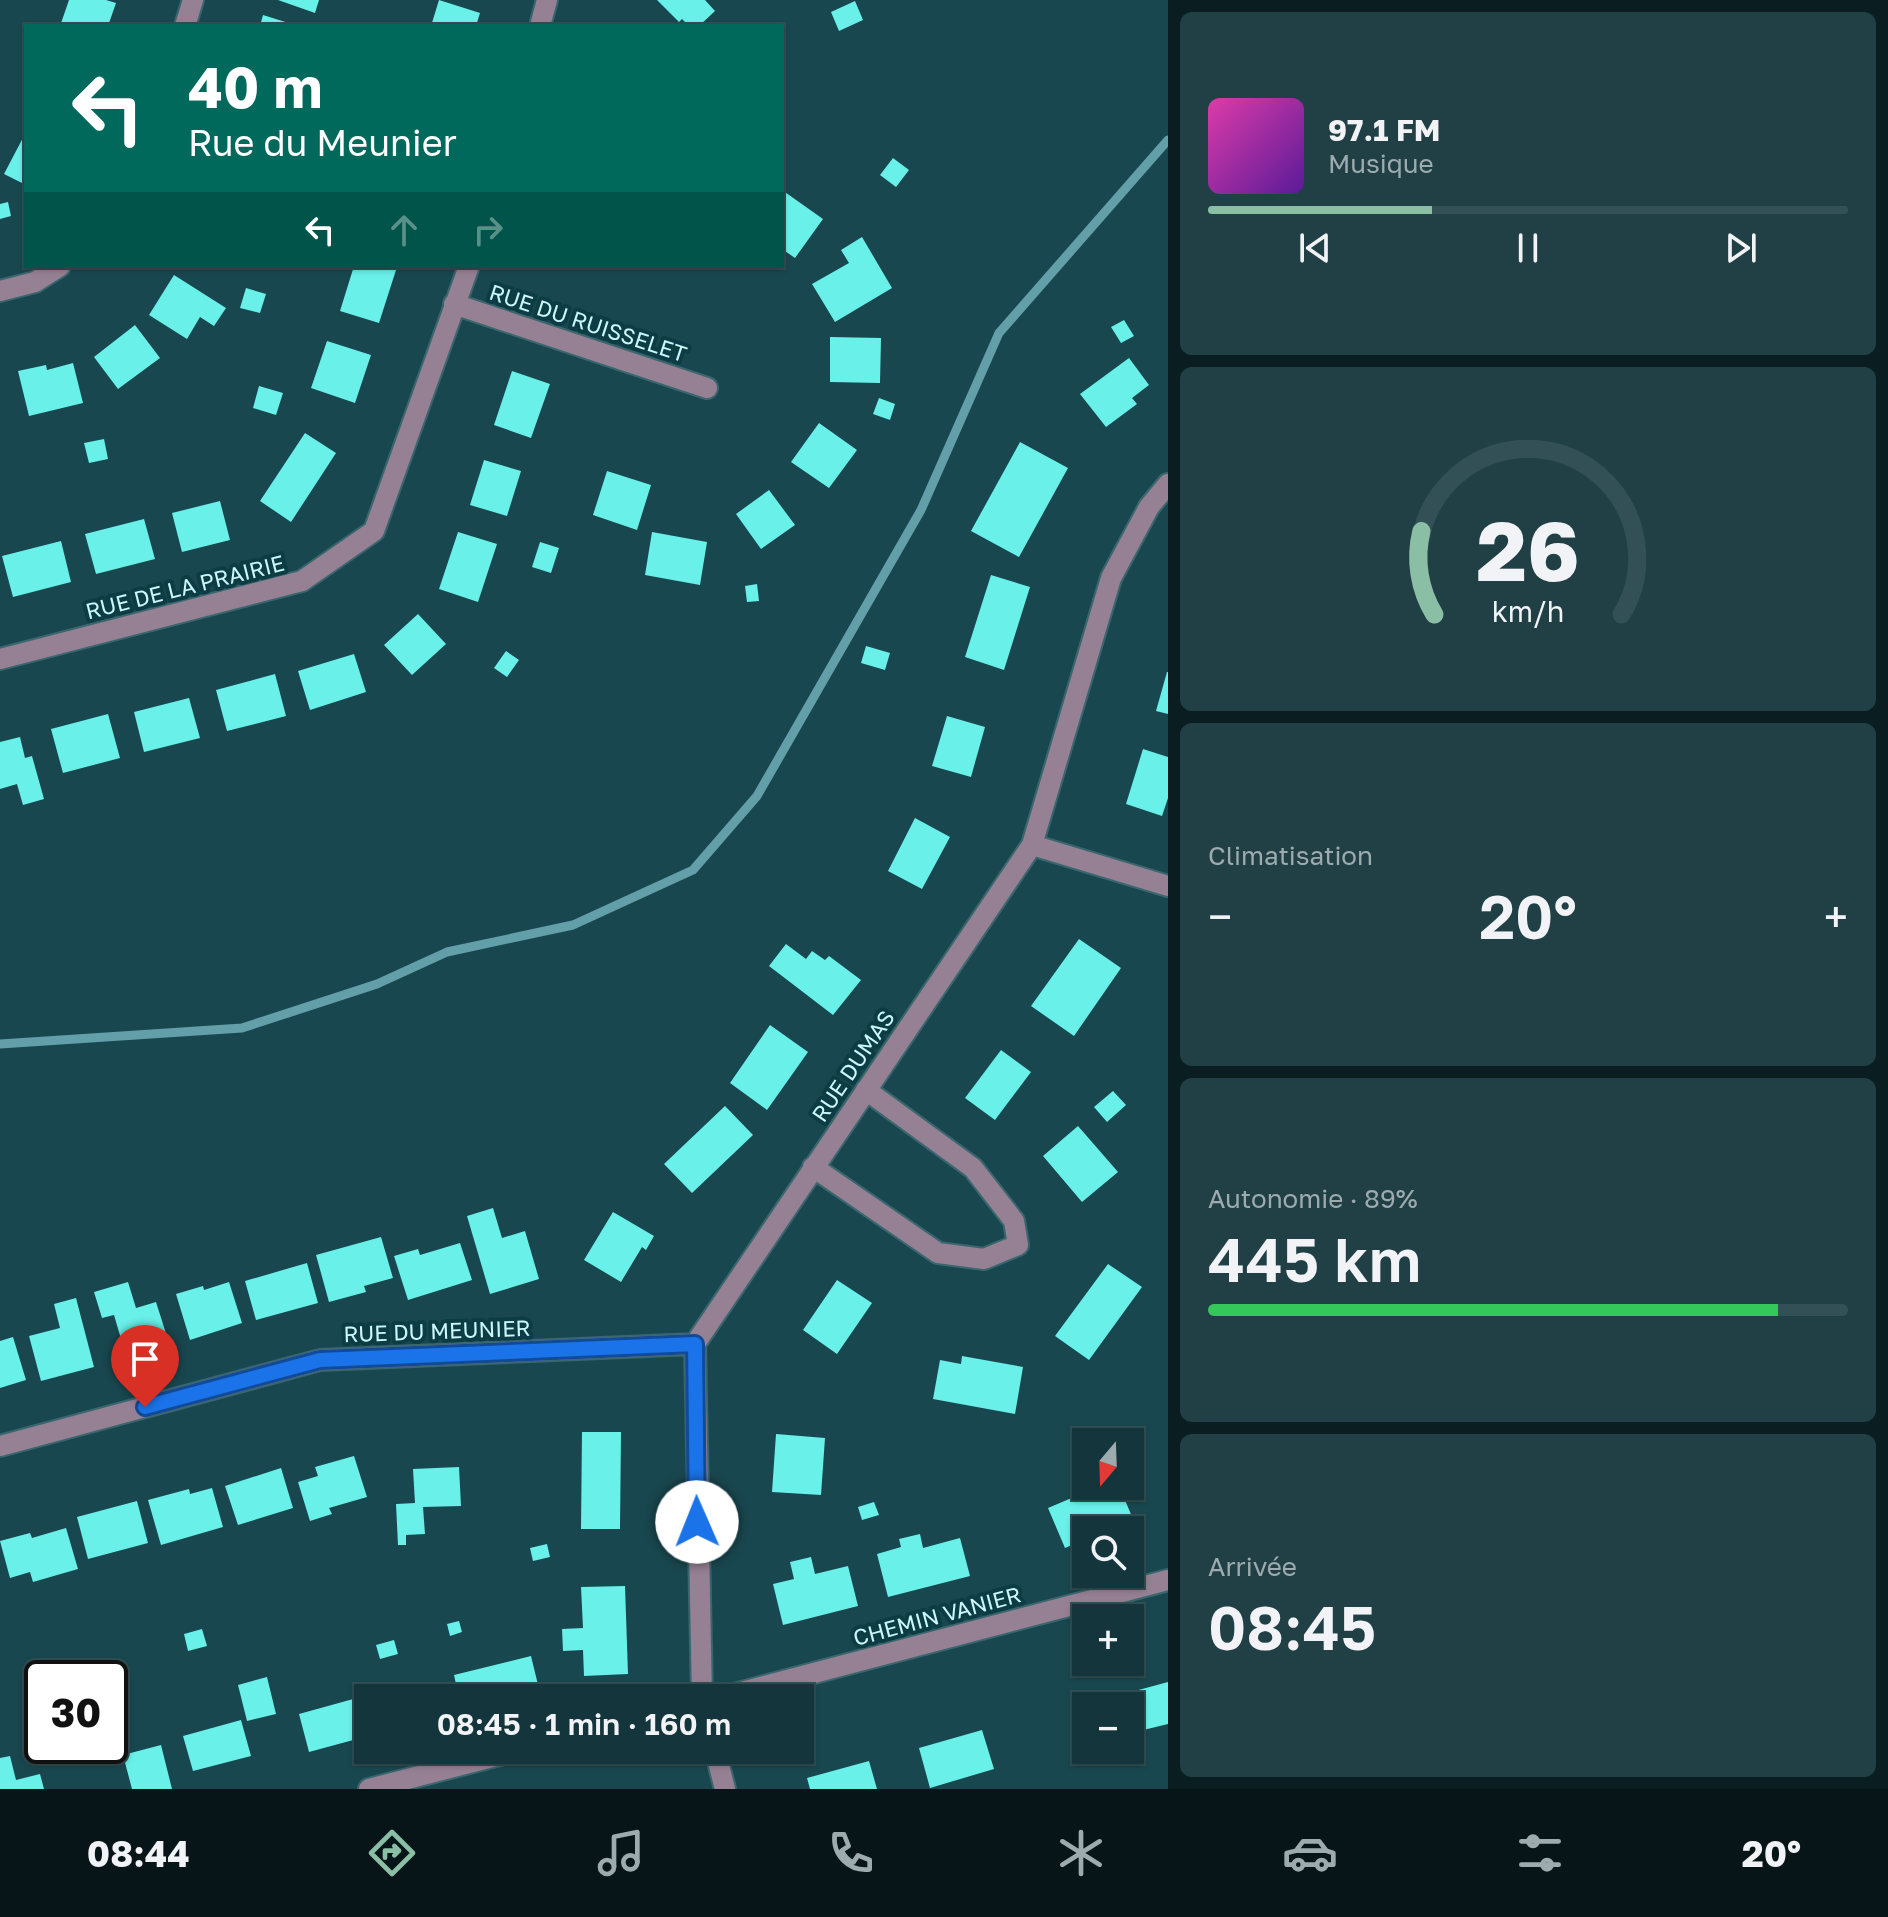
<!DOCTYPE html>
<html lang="fr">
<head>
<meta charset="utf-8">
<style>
  :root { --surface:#13353b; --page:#204046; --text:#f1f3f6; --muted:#9dabaf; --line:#325055; --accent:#8abfa5 }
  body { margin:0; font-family:"Golos Text",sans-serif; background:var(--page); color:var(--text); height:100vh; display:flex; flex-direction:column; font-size:30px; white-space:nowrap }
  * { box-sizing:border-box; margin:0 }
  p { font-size:26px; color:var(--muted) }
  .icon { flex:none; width:44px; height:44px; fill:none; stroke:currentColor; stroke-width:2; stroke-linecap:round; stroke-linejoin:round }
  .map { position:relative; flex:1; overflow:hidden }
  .panel { display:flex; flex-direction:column; gap:12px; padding:12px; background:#0a1d20; width:720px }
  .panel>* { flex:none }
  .top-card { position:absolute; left:24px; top:24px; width:760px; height:244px; border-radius:0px; box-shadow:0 2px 6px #0004,0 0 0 2px var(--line); background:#00695c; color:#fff; overflow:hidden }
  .needle { width:52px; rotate:199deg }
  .fabs { position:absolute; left:1072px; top:1428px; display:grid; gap:16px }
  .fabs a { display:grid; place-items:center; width:72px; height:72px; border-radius:0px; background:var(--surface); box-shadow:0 2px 6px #0004,0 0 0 2px var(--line); font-size:40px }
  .speed { position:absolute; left:24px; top:1660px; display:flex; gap:16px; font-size:40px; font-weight:700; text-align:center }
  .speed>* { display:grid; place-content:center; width:104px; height:104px; border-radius:50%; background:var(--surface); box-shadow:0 2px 6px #0004,0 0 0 2px var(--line); line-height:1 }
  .speed .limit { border:4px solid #111; border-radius:12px; background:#fff; color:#111 }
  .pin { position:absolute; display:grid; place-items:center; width:68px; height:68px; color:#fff; margin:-82px -34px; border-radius:50% 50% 50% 0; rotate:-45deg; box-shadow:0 0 8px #0007 }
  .pin .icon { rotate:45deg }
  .me { position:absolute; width:88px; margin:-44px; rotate:359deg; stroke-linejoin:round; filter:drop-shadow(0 0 6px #0008) }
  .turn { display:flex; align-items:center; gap:28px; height:168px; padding:0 32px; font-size:36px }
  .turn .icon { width:104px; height:104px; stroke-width:2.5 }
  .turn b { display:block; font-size:56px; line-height:68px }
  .lanes { display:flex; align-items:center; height:76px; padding:0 32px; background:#0003; justify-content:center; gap:40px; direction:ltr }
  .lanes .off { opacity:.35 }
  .big { font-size:60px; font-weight:600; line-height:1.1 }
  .panel .widget { flex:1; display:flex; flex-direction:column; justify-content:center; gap:12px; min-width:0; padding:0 28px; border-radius:12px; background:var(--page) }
  .panel .dial { align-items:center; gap:0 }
  .dial svg { height:208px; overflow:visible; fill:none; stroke:var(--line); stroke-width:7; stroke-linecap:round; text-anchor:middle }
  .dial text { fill:var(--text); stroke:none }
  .song { display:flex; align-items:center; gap:24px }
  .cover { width:96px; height:96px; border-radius:12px; background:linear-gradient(135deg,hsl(320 70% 55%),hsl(270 70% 35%)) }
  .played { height:8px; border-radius:4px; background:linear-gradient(90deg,var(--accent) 35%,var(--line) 35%) }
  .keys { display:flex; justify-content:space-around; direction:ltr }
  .heat { display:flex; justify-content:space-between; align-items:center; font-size:44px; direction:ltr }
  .charge { height:12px; border-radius:6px; background:linear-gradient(90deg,#34c759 89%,var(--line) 0) }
  .trip { position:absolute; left:354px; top:1684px; width:460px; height:80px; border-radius:0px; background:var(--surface); box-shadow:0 2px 6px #0004,0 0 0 2px var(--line); font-weight:600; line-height:80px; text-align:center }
  .dock { display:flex; height:128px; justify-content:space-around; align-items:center; background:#081518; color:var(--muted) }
  .dock .icon { width:56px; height:56px }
  .dock .current { color:var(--accent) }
  .dock b { font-size:36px; color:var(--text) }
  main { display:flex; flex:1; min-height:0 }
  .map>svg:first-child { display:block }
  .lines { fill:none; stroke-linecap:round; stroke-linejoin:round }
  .stream { stroke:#629fa9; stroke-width:9 }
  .building { fill:#69f0e9 }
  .minor-casing { stroke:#3a666e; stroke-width:24 }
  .minor { stroke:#968093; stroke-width:20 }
  .route-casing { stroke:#114b97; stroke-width:20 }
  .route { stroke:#1a73e8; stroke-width:14 }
  .labels { text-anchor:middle; stroke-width:8; stroke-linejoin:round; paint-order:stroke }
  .street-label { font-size:22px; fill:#cef6fd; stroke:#0c3d44 }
</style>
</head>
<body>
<main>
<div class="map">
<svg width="1168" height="1789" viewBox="0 0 1168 1789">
  <rect width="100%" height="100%" fill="#19474f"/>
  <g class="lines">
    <path class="stream" d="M0,1044L242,1028L377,984L447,952L573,925L693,870L757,796L921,510L999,333L1168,140"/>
  </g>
  <path class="building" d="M69,0H106L116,3L108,26H60Z
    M278,0H319L315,13Z
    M439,0L480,13L476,26H431Z
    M657,0H705L715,11L699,26H689L682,19L679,22Z
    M855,1L863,20L839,31L831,12Z
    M263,15L295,25V26H260Z
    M26,132V185L4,174Z
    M893,158L909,170L896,187L880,175Z
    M782,190L823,219L795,258L782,249Z
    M8,202L11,216L0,219V204Z
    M862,237L892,288L835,322L812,284L849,263L841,250Z
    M354,266H384L396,270L379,323L340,311Z
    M174,275L226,308L214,326L200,317L187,339L149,315Z
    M246,288L266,294L260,313L240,308Z
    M1124,320L1134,336L1121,343L1111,327Z
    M135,325L160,358L118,389L94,357Z
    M830,337L881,338L880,383L830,382Z
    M327,341L371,355L355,403L311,388Z
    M1129,358L1149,385L1132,398L1137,404L1106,427L1080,394Z
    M73,363L83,403L29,416L18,371L46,365L47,370Z
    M512,371L550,384L531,438L494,425Z
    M259,386L283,393L276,415L253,408Z
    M879,398L895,404L890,420L873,414Z
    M819,423L857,450L829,488L791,462Z
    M305,433L336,453L291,522L260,501Z
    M104,439L108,459L89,463L84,443Z
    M1020,442L1068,468L1019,557L971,531Z
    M484,460L521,471L507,516L470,505Z
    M607,471L651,485L637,530L593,515Z
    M769,490L795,525L761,549L736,514Z
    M220,501L230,540L182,552L172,513Z
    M144,519L155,559L96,574L85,534Z
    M458,532L497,544L478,602L439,589Z
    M652,532L707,542L700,585L645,575Z
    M61,541L71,582L13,597L2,556Z
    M540,542L559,548L551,573L532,567Z
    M991,575L1030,587L1004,670L965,657Z
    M757,584L759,601L747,602L745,586Z
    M418,614L446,644L412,675L384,645Z
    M866,646L890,653L885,670L861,663Z
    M506,651L519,660L507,677L494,668Z
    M354,654L366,692L310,710L298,671Z
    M1167,672H1168V714L1156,711Z
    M275,674L286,716L227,731L216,690Z
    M189,698L200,738L144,752L134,712Z
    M108,714L120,758L63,773L51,729Z
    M947,716L985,727L971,777L932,766Z
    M20,737L25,758L32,756L44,799L23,805L17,784L0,789V742Z
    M1143,749L1168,757V798L1162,816L1126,804Z
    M915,818L950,837L922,889L888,871Z
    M1079,939L1121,968L1074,1036L1031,1006Z
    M786,944L806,959L812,951L825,960L829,956L861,980L833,1015L769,966Z
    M770,1025L808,1052L767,1110L730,1083Z
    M1001,1050L1031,1072L995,1120L965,1098Z
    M1113,1091L1126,1105L1107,1122L1094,1107Z
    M725,1106L753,1135L692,1193L664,1164Z
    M1078,1126L1118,1172L1082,1202L1043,1156Z
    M493,1208L502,1238L525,1231L539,1279L490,1294L467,1216Z
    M613,1212L654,1236L646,1250L642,1247L621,1282L584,1260Z
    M381,1237L393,1278L364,1286L366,1292L329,1302L316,1255Z
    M460,1243L472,1280L408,1300L394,1256L418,1249L420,1255Z
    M307,1263L318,1303L256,1320L245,1281Z
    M1108,1264L1142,1287L1089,1360L1055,1336Z
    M837,1280L872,1303L837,1354L803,1330Z
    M128,1282L136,1308L156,1302L169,1343L126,1356L114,1315L102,1318L94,1292Z
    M229,1282L242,1323L190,1340L176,1294L203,1286L204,1290Z
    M76,1298L94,1367L41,1381L29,1336L60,1328L54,1304Z
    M13,1337L26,1380L0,1388V1341Z
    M962,1356L1023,1367L1015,1414L933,1399L940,1360L961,1364Z
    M582,1432H621L620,1529H581Z
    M776,1434L825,1438L821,1495L772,1492Z
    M354,1456L367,1497L329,1508L332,1514L310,1521L298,1482L318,1476L315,1467Z
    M459,1467L461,1506L423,1507L425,1534L406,1535V1545H398L396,1504L415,1503L413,1469Z
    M281,1468L293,1508L238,1525L225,1486Z
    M1100,1486H1119L1133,1519L1107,1530H1086V1539L1065,1548L1048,1508Z
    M212,1488L223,1527L161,1545L148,1500L189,1489L190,1494Z
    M137,1501L148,1543L88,1559L77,1517Z
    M874,1502L879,1515L862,1520L858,1507Z
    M66,1528L78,1569L33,1582L30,1572L10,1578L0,1541L30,1533L32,1538Z
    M920,1534L923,1548L960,1538L970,1576L888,1597L877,1554L901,1547L899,1539Z
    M547,1544L550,1557L533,1561L530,1548Z
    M811,1557L815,1574L848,1566L858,1606L783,1625L773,1584L794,1579L790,1562Z
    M625,1586L628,1674L584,1676L583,1650L563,1651L562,1629L583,1628L581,1587Z
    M459,1621L462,1632L450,1636L447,1624Z
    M202,1629L207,1646L188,1651L184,1634Z
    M394,1640L398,1654L380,1659L376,1645Z
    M531,1656L540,1693L521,1698H459L454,1675Z
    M267,1677L276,1714L247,1721L238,1685Z
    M1168,1682V1724L1131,1733L1130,1706H1123L1120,1695Z
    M375,1693L376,1698H368V1736L309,1752L299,1714Z
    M241,1720L251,1756L193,1771L183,1736Z
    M982,1730L994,1769L930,1788L919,1748Z
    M161,1745L172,1789H132L123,1755Z
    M10,1756L16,1780L40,1774L44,1789H0V1758Z
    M869,1761L877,1789H810L807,1778Z"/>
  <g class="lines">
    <defs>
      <path id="minor" d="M185,26L193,0
        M540,26L547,0
        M0,291L35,282L60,266
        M454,304L707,388
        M0,659L302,581L374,531L469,266
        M1032,845L1168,886
        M813,1167L938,1253L984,1259L1018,1245L1014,1221L973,1168L866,1090
        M0,1446L320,1360L695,1344
        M702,1698L695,1344L1032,845L1111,578L1149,507L1168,484
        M719,1698L1168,1580
        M715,1750L725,1789
        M369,1789L519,1750"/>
    </defs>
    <use href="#minor" class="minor-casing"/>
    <use href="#minor" class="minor"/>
  </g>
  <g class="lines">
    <defs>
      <path id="route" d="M145,1407L320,1360L695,1344L697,1522"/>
    </defs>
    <use href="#route" class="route-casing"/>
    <use href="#route" class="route"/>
  </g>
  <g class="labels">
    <g class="street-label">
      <text transform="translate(588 323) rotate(18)" y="8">RUE DU RUISSELET</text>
      <text transform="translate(185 587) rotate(-14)" y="8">RUE DE LA PRAIRIE</text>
      <text transform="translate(853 1066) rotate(-56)" y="8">RUE DUMAS</text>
      <text transform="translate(437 1331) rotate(-2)" y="8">RUE DU MEUNIER</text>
      <text transform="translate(937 1616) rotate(-15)" y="8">CHEMIN VANIER</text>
    </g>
  </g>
</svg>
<div class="fabs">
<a><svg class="needle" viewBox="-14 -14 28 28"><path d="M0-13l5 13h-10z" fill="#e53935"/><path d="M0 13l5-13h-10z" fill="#9dabaf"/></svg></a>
<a><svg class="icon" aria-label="search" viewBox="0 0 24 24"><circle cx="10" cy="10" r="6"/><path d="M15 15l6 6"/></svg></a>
<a>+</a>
<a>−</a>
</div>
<div class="speed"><div class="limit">30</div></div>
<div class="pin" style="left:145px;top:1407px;background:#d93025"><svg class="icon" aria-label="arrive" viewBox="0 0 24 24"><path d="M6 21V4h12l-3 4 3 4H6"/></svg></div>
<svg class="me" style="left:697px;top:1522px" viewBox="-20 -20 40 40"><circle r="19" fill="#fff"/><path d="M0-13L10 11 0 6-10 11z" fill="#1a73e8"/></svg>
<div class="trip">08:45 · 1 min · 160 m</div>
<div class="top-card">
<div class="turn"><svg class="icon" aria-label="left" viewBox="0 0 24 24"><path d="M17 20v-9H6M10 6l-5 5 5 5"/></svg><div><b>40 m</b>Rue du Meunier</div></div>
<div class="lanes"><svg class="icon" aria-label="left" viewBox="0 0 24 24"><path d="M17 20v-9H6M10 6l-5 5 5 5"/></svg><svg class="icon off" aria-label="ahead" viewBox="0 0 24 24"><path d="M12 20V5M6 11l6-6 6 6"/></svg><svg class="icon off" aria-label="right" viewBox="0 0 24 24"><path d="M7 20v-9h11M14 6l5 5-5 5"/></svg></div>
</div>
</div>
<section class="panel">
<div class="widget">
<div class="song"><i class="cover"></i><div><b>97.1 FM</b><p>Musique</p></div></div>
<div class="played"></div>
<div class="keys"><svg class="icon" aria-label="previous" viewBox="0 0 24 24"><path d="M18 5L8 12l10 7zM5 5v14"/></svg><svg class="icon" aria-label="pause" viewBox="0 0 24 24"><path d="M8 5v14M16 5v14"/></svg><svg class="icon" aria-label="next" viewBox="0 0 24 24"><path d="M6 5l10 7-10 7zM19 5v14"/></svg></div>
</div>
<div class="widget dial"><svg viewBox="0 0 100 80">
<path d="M14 69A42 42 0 1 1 86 69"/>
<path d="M14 69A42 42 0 0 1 9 37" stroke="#8abfa5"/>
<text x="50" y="56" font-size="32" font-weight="700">26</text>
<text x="50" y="72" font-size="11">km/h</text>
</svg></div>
<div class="widget"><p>Climatisation</p>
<div class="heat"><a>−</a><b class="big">20°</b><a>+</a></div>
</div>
<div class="widget"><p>Autonomie · 89%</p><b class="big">445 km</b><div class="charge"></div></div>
<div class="widget"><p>Arrivée</p><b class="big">08:45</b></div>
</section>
</main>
<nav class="dock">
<b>08:44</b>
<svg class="icon current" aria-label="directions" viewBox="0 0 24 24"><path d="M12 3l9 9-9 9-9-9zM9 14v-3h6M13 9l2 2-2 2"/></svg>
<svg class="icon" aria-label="music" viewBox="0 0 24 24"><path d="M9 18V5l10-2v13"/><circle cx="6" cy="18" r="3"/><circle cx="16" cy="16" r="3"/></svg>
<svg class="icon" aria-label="phone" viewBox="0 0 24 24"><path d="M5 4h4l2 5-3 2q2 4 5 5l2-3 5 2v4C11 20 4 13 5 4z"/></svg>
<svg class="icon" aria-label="climate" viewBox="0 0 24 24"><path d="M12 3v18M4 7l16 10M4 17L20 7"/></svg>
<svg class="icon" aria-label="car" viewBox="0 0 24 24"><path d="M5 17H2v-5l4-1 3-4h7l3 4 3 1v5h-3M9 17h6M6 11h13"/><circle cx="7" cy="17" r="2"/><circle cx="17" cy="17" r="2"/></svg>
<svg class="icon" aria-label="filters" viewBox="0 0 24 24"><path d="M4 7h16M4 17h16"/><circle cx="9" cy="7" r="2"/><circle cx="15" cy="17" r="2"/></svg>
<b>20°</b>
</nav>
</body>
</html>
